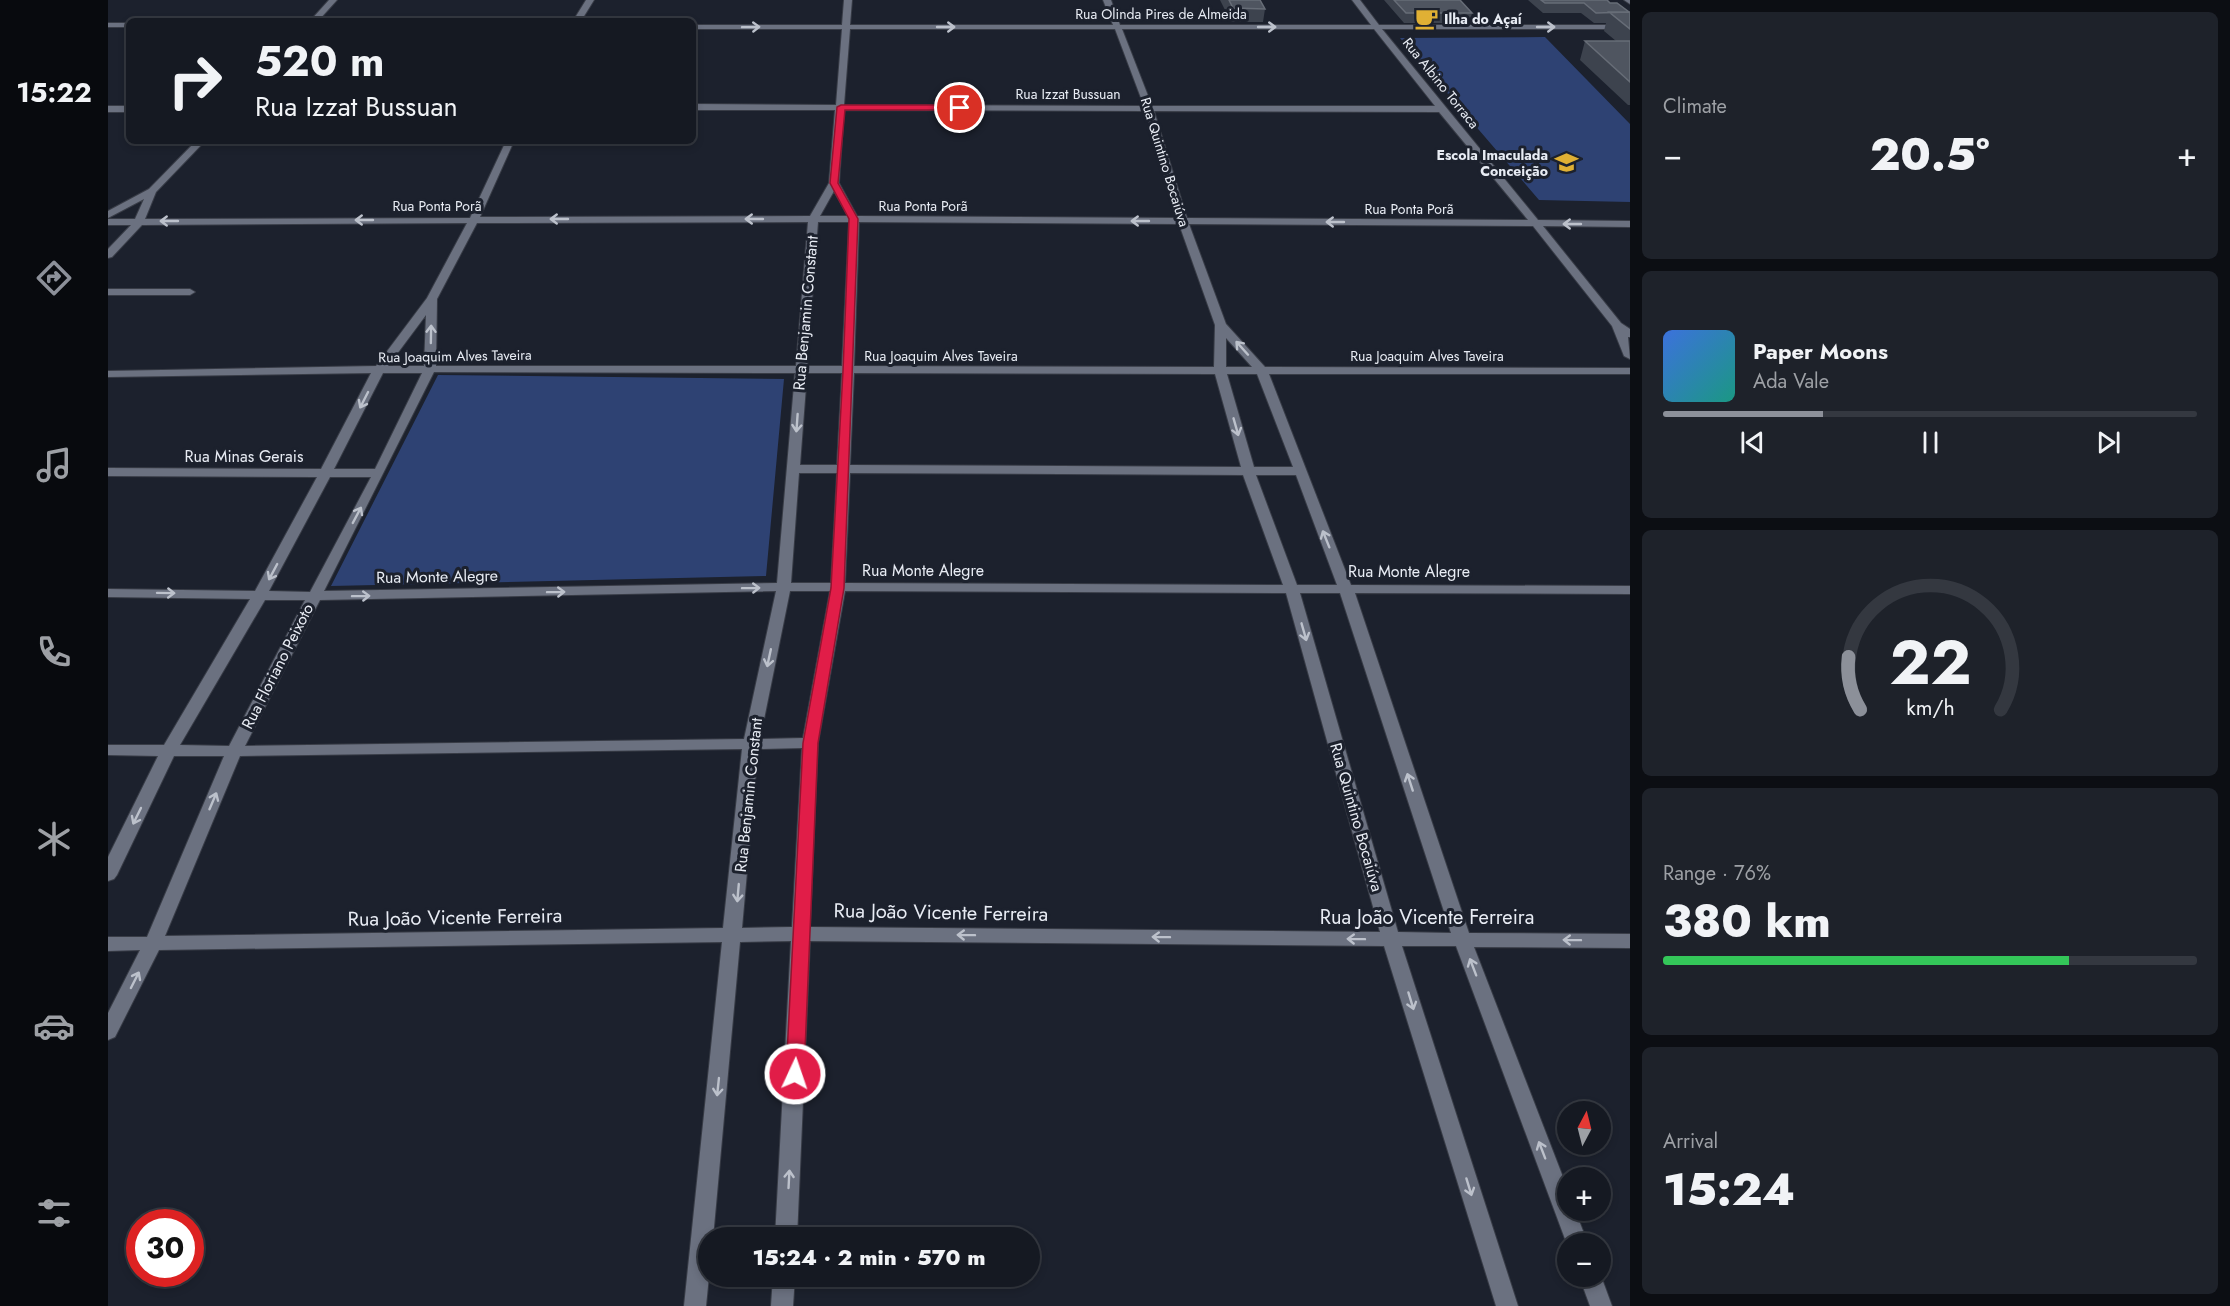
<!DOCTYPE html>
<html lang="en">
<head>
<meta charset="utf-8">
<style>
  :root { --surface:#151922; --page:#1e222a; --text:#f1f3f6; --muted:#9da0a5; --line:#343840; --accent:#8c9099 }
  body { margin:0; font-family:Jost,sans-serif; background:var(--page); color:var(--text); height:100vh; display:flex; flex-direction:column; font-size:22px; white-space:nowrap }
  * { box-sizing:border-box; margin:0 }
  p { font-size:20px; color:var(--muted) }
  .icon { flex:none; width:33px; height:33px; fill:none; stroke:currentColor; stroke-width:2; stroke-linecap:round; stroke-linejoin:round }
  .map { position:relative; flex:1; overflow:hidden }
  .details { display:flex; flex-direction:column; gap:12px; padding:12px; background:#0c0e13; width:600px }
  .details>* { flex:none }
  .banner { position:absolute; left:18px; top:18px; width:570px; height:126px; border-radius:9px; box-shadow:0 3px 9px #0003,0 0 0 2px var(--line); background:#151922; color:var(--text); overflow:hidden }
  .needle { width:39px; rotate:7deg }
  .controls { position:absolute; left:1449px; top:1101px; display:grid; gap:12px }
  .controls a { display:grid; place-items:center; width:54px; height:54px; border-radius:50%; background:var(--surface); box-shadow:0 3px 9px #0003,0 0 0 2px var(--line); font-size:30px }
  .speed { position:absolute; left:18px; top:1209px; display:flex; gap:12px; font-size:30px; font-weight:700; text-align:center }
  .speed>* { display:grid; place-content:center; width:78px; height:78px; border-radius:50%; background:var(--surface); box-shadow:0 3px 9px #0003,0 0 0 2px var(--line); line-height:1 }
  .speed .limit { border:9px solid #d22; background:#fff; color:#111 }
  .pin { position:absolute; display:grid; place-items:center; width:51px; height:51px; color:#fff; margin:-26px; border:3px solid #fff; border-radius:50%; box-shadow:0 2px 6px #0007 }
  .me { position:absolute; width:66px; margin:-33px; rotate:3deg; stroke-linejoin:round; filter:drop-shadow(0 0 4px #0008) }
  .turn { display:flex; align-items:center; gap:21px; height:126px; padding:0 30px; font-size:27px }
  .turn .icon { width:78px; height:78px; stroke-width:2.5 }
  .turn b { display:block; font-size:42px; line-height:51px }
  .big { font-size:45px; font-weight:800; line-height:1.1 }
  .details .tile { flex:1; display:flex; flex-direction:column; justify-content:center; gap:9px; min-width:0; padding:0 21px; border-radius:9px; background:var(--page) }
  .details .dial { align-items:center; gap:0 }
  .dial svg { height:156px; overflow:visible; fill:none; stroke:var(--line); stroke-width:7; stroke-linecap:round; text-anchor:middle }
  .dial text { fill:var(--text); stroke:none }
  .song { display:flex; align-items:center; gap:18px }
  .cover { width:72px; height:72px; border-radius:9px; background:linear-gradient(135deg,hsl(220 70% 55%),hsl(170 70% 35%)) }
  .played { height:6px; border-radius:3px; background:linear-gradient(90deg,var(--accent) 30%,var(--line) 30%) }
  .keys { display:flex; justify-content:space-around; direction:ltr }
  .heat { display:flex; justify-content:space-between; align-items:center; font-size:33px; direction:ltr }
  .charge { height:9px; border-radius:4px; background:linear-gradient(90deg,#34c759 76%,var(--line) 0) }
  .trip { position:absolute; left:590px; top:1227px; width:342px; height:60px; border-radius:30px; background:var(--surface); box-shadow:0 3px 9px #0003,0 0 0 2px var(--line); font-weight:800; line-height:60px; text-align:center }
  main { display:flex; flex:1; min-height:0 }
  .tab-bar { display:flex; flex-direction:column; width:108px; justify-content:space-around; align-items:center; background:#080a0e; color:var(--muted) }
  .tab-bar .icon { width:42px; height:42px }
  .tab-bar .current { color:var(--accent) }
  .tab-bar b { font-size:27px; color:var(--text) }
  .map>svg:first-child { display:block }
  .green { fill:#2e4273 }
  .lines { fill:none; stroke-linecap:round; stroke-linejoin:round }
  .minor-casing { stroke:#383c46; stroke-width:2 }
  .minor { fill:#6b7180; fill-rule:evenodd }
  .wall { fill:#3d434e }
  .building { fill:#4f5560; stroke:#676d77; stroke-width:1.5 }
  .oneway { stroke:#bcc1cb }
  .route { fill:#e11d48; stroke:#92132f; stroke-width:1.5 }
  .labels { text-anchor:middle; stroke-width:6; stroke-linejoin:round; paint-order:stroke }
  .far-street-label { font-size:14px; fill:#e8ecf4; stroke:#1c212d }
  .far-poi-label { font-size:14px; font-weight:bold; fill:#e8ecf4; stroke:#1c212d; text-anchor:start }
  .street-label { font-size:16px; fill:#e8ecf4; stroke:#1c212d }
  .near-street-label { font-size:20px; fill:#e8ecf4; stroke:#1c212d }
</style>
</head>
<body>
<main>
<nav class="tab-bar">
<b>15:22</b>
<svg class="icon current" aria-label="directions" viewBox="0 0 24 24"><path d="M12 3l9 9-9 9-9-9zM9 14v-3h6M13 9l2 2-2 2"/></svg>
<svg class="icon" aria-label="music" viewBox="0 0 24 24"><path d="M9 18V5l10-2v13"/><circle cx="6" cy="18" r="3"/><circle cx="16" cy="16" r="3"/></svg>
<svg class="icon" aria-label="phone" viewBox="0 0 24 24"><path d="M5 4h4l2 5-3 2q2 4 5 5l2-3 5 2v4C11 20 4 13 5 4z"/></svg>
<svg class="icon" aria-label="climate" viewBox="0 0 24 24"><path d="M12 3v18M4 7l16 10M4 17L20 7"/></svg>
<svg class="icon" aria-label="car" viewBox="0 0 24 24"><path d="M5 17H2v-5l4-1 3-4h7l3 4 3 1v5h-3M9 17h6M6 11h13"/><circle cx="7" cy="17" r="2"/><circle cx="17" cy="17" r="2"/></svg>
<svg class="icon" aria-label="filters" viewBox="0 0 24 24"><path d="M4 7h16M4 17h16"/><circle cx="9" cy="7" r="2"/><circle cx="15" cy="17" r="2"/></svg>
</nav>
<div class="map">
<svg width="1522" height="1306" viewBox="0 0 1522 1306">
  <rect width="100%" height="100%" fill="#1c212d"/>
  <path class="green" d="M1437,37L1522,124V202L1431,200L1292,38Z
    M330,375L676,379L658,576L223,586Z"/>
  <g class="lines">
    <defs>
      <path id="minor" d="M221,0H229L210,21H202Z
        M478,0H486L473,21H465Z
        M736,0H744L742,25H1005L995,0H1003L1012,25H1263L1244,0H1252L1271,25H1522V29H1274L1430,220L1522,221V227L1435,226L1513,323L1522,329V337H1520L1522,359L1516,356L1504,326L1425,226L1081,224L1118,324L1157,367L1522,368V374H1161L1243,585L1522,586V594L1247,593L1361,933L1522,934V948L1366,947L1460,1190V1210H1467L1480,1244H1460V1247L1348,946H1294L1410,1306H1388L1276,946L702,941L689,1238H667L683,941L632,942L605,1238H600L601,1276L598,1306H576L614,942L51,950L7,1037L0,1040V1013L32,950L0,951V937H39L116,756H66L9,875L6,879L0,881V857L50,756L0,755V745H56L142,599L0,597V589L147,591L209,477L0,476V468L213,469L263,373L0,377V371L268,366L319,298L359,223L34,225L4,257L0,258V249L23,225H0V219H27L36,199L0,218V211L41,189L88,141H97L48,192L37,219L362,218L398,141H406L372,217L702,216L721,183L727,110H585V104L728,105L734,29H585V25H734ZM742,29H1007L1036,106L736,105ZM1014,29H1266L1327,106H1044ZM736,110L1038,111L1069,218L749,216L731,183ZM1046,111L1331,112L1420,220L1079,218ZM726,191L740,216H712ZM700,222L688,366H328L329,299L369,223ZM710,222H741L734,366H699ZM751,222L1071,224L1107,325L1106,367L746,366ZM318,315L316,366H280ZM1118,338L1144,367H1118ZM326,372L687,373L669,583L216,591ZM275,373H314L267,469H226ZM699,373H734L729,465H692ZM746,373L1107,374L1133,467L742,465ZM1119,374H1149L1185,467H1146ZM691,473H729L723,583H683ZM742,473L1135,475L1175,585L737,583ZM1148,475H1188L1229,585H1189ZM222,477H263L202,592L161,591ZM668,591L636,739L137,746L212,600ZM682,591H722L695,738L652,739ZM737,591L1178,593L1272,932L702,927L710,743ZM1192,593H1232L1343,933L1290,932ZM157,600H197L121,746L72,745ZM694,748L684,927L634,928L650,749ZM634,749L615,928L57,936L132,756Z
        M1516,0H1522V4Z
        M0,23H21V27H0Z
        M0,106H21V112H0Z
        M0,289H82L87,292L82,295H0Z
        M1492,1274L1493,1276L1504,1306H1482L1471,1276H1492Z
        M665,1276H687L685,1306H663Z"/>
    </defs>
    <use href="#minor" class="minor-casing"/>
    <use href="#minor" class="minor"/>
  </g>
  <path class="wall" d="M1112,0H1152L1157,9L1155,22H1123Z
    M1276,0H1352L1364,13L1362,23H1296Z
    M1420,0H1499L1502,3L1522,12V105H1520L1472,60L1477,41H1508L1496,31L1498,23H1486L1473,13H1435Z"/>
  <path class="building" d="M1121,0H1152L1157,9L1125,8Z
    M1286,0H1352L1364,13H1298Z
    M1433,0H1499L1502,3H1509L1521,12L1488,13L1476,3H1437Z
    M1501,12H1522V29Z
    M1477,41H1522V82Z"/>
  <defs><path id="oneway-shaft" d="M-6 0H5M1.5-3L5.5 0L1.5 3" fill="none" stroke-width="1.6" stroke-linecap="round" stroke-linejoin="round" transform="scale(1.5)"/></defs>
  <g class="oneway">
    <use href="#oneway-shaft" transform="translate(643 27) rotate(-1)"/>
    <use href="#oneway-shaft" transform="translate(838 27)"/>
    <use href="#oneway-shaft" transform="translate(1159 27)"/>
    <use href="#oneway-shaft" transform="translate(1438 27)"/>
    <use href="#oneway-shaft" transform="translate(451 219) rotate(180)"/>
    <use href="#oneway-shaft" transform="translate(646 219) rotate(180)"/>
    <use href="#oneway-shaft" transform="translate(256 220) rotate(180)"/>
    <use href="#oneway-shaft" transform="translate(61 221) rotate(180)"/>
    <use href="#oneway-shaft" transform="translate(1032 221) rotate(-180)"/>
    <use href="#oneway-shaft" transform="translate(1227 222) rotate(-180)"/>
    <use href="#oneway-shaft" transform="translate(1464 224) rotate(180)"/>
    <use href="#oneway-shaft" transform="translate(323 334) rotate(-89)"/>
    <use href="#oneway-shaft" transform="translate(1134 348) rotate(-132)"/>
    <use href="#oneway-shaft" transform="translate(256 400) rotate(117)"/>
    <use href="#oneway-shaft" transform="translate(689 423) rotate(94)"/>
    <use href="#oneway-shaft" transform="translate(1128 427) rotate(74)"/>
    <use href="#oneway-shaft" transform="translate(249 515) rotate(-62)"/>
    <use href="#oneway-shaft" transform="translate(1218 539) rotate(-112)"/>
    <use href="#oneway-shaft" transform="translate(165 572) rotate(118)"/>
    <use href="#oneway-shaft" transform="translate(643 588) rotate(-1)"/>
    <use href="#oneway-shaft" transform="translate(448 592) rotate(-1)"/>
    <use href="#oneway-shaft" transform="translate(58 593) rotate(1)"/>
    <use href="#oneway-shaft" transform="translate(253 596) rotate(-1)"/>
    <use href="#oneway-shaft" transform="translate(1196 632) rotate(74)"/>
    <use href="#oneway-shaft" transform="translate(661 658) rotate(102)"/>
    <use href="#oneway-shaft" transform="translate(1302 782) rotate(-108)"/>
    <use href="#oneway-shaft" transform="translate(105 801) rotate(-67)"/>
    <use href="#oneway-shaft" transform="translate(29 816) rotate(116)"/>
    <use href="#oneway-shaft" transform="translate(630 893) rotate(95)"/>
    <use href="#oneway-shaft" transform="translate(858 935) rotate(-179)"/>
    <use href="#oneway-shaft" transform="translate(1053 937) rotate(-179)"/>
    <use href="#oneway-shaft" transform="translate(1248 939) rotate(-179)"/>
    <use href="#oneway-shaft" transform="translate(1464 940) rotate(-179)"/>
    <use href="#oneway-shaft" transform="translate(1365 967) rotate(-111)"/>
    <use href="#oneway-shaft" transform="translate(27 980) rotate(-63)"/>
    <use href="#oneway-shaft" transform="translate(1303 1001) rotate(73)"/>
    <use href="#oneway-shaft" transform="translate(610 1087) rotate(96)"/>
    <use href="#oneway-shaft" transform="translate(1434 1150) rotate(-111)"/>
    <use href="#oneway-shaft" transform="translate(681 1179) rotate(-87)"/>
    <use href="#oneway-shaft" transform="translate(1361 1187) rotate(73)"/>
  </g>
  <path class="route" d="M733,105H852L855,108L852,110H737L730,183L750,219L736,588L710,743L696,1074L693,1079L687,1081L680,1079L678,1074L695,743L723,588L735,371L741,219L722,183L729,107Z"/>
  <defs>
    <symbol id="cafe-bare" viewBox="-9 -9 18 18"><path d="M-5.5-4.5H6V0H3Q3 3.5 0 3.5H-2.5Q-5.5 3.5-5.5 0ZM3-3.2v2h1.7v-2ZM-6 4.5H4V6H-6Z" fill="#e0b034" stroke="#1c212d" stroke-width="2.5" paint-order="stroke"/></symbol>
    <symbol id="school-bare" viewBox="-9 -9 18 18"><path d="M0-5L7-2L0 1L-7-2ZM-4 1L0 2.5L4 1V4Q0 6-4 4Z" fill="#e0b034" stroke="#1c212d" stroke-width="2.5" paint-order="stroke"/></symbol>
  </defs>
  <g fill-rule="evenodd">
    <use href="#cafe-bare" x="1302" y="2" width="33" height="33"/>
    <use href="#school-bare" x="1442" y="146" width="33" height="33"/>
  </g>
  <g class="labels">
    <g class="far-street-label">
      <text x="1053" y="19">Rua Olinda Pires de Almeida</text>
      <text transform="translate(1333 83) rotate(51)" y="5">Rua Albino Torraca</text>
      <text x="960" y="99">Rua Izzat Bussuan</text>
      <text transform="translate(1057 162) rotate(73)" y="5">Rua Quintino Bocaiúva</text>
      <text x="329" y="211">Rua Ponta Porã</text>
      <text x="815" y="211">Rua Ponta Porã</text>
      <text x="1301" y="214">Rua Ponta Porã</text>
      <text transform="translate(347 356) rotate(-1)" y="5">Rua Joaquim Alves Taveira</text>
      <text x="833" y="361">Rua Joaquim Alves Taveira</text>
      <text x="1319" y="361">Rua Joaquim Alves Taveira</text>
    </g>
    <g class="far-poi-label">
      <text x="1336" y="24">Ilha do Açaí</text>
      <text x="1440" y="160" text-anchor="end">Escola Imaculada<tspan x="1440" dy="16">Conceição</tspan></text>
    </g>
    <g class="street-label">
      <text transform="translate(697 313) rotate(-85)" y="6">Rua Benjamin Constant</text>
      <text x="136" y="462">Rua Minas Gerais</text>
      <text x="815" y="576">Rua Monte Alegre</text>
      <text x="1301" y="577">Rua Monte Alegre</text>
      <text transform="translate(329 576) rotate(-1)" y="6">Rua Monte Alegre</text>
      <text transform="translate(169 666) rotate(-63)" y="6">Rua Floriano Peixoto</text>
      <text transform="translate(640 795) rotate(-84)" y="6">Rua Benjamin Constant</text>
      <text transform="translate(1249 817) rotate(74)" y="6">Rua Quintino Bocaiúva</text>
    </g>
    <g class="near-street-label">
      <text transform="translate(833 912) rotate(1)" y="7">Rua João Vicente Ferreira</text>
      <text transform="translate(347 917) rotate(-1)" y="7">Rua João Vicente Ferreira</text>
      <text x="1319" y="924">Rua João Vicente Ferreira</text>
    </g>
  </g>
</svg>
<div class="controls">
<a><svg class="needle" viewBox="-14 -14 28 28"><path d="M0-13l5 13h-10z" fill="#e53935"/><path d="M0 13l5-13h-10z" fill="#9da0a5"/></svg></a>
<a>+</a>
<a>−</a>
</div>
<div class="speed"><div class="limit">30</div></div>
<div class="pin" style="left:852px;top:108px;background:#d93025"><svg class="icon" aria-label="arrive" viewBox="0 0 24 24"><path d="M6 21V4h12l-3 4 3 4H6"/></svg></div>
<svg class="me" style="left:687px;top:1074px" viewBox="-20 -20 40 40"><circle r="17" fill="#e11d48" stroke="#fff" stroke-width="3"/><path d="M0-11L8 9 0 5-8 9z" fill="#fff"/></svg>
<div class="trip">15:24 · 2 min · 570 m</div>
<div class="banner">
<div class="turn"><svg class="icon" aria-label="right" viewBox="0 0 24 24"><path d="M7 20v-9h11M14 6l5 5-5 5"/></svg><div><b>520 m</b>Rua Izzat Bussuan</div></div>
</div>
</div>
<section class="details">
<div class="tile"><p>Climate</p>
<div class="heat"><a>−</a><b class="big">20.5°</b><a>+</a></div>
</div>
<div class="tile">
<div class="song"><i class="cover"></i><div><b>Paper Moons</b><p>Ada Vale</p></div></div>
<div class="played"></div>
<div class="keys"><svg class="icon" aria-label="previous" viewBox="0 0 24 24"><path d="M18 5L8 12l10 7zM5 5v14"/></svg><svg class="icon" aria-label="pause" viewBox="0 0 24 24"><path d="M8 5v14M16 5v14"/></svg><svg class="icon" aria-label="next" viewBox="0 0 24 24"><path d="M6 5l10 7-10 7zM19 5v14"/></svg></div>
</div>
<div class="tile dial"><svg viewBox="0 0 100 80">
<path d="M14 69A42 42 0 1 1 86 69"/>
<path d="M14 69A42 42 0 0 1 8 42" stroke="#8c9099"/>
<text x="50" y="56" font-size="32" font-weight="700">22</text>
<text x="50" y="72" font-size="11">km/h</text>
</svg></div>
<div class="tile"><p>Range · 76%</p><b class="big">380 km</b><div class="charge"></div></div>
<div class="tile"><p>Arrival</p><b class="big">15:24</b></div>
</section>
</main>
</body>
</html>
